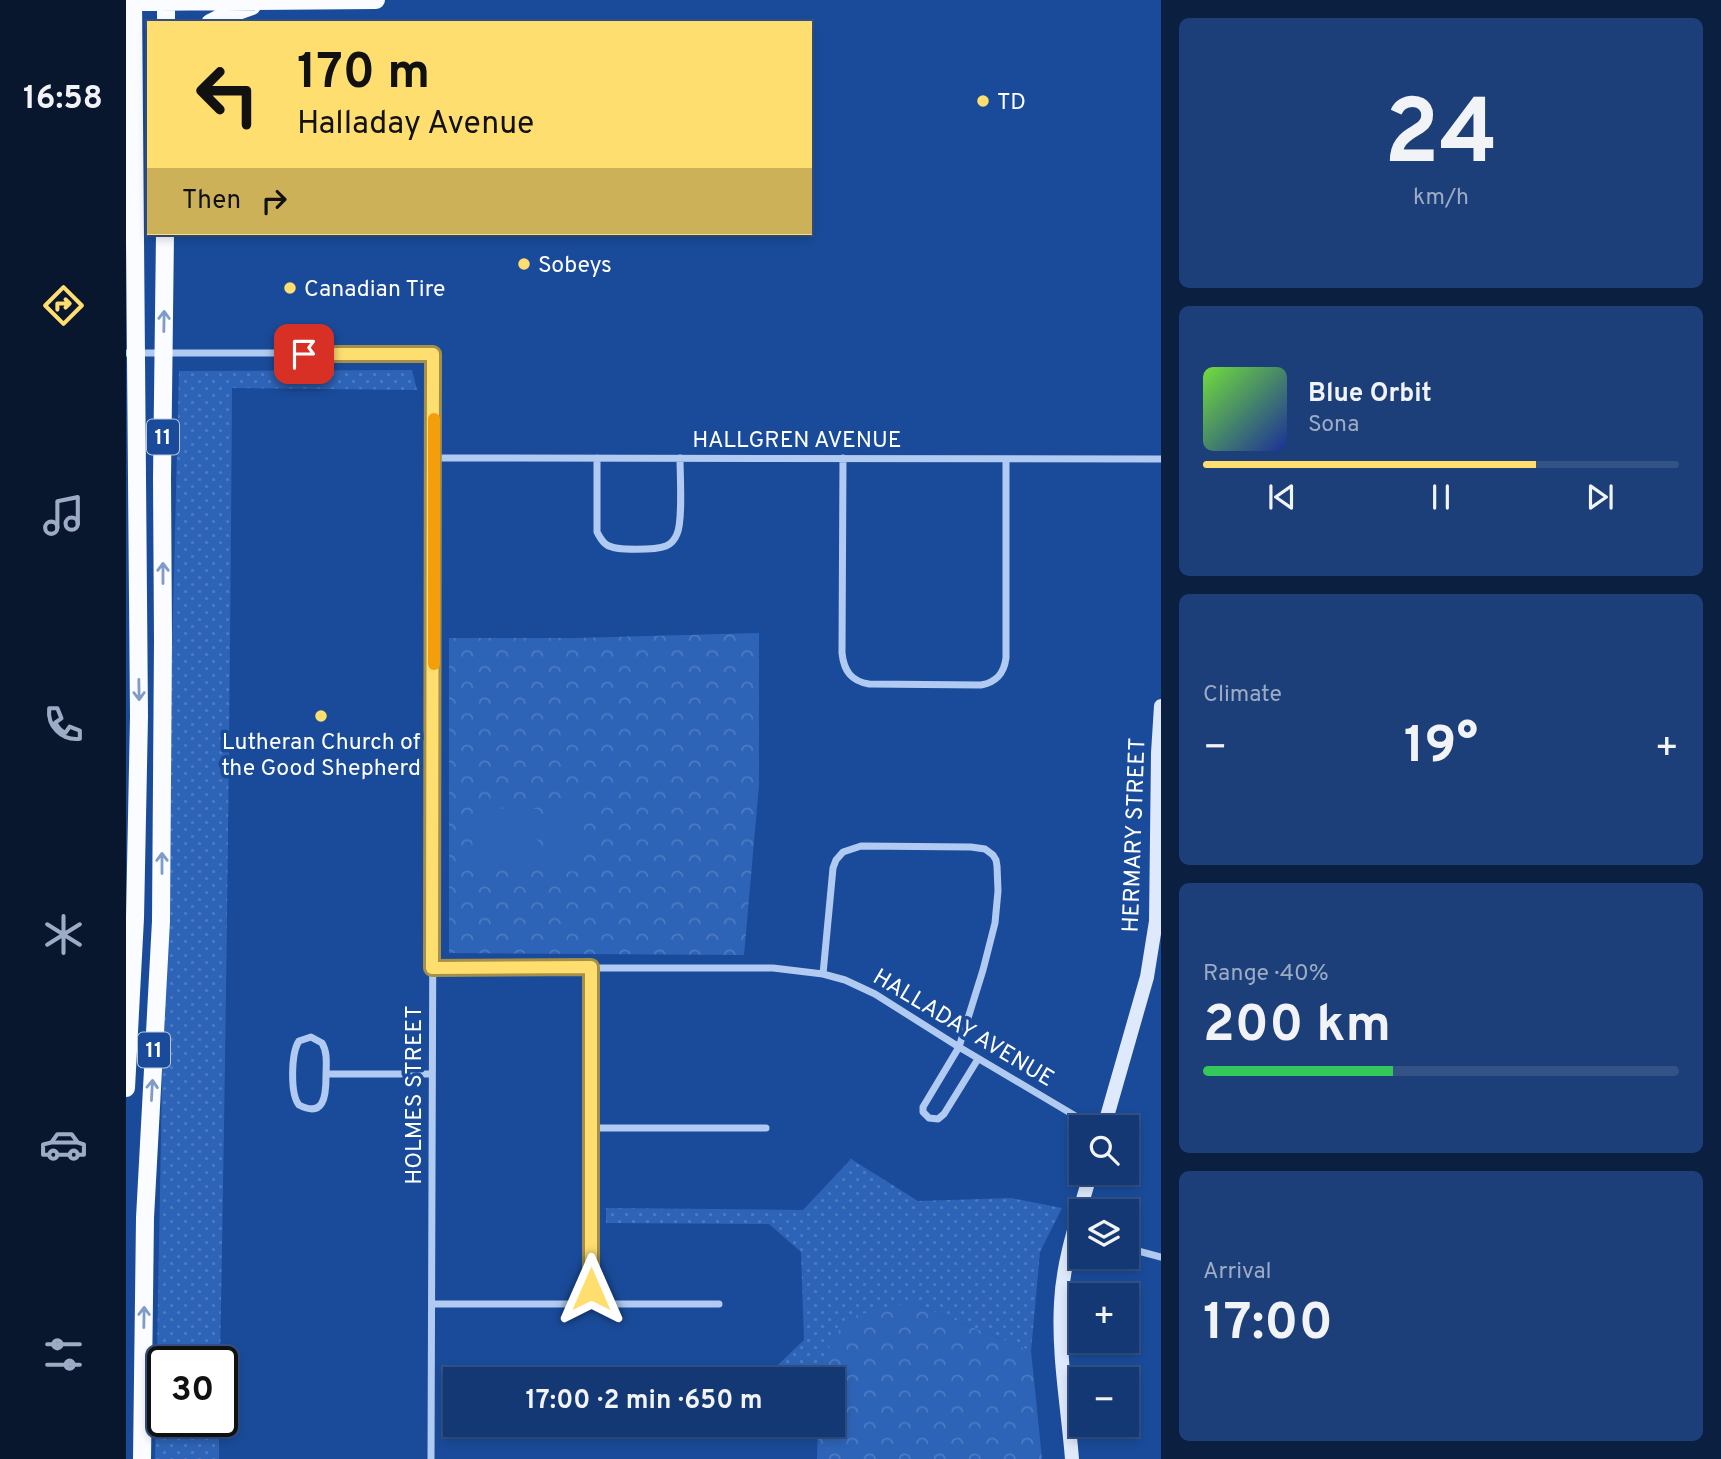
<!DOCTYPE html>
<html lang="en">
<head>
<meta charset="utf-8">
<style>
  :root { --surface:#143874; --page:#1d3f79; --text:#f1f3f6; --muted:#9dacc5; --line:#335286; --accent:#ffde70 }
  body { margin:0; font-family:Overpass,sans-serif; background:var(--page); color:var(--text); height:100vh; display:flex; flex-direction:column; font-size:26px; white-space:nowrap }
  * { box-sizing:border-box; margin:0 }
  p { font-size:23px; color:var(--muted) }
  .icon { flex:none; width:38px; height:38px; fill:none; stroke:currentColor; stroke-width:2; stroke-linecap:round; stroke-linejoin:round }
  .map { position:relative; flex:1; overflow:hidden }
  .side { display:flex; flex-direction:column; gap:18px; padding:18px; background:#0b1f40; width:560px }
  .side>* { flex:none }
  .guide { position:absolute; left:21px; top:21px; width:665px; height:214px; border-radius:0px; box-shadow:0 4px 10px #0003,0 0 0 2px var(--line); background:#ffde70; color:#111; overflow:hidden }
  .fabs { position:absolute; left:943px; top:1115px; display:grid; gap:14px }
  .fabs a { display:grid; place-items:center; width:70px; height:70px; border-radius:0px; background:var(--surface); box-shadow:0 4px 10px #0003,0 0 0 2px var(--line); font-size:35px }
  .speed { position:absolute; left:21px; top:1346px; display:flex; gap:14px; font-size:35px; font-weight:700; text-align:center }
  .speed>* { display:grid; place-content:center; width:91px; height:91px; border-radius:50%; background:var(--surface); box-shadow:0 4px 10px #0003,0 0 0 2px var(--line); line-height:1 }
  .speed .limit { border:4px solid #111; border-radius:10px; background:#fff; color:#111 }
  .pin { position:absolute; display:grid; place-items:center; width:60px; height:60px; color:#fff; margin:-30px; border-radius:14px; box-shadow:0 4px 10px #0006 }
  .me { position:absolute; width:77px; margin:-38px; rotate:0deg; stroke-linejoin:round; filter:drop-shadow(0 0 5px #0008) }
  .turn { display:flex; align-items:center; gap:24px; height:147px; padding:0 35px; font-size:32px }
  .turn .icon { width:91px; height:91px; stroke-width:2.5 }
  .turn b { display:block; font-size:49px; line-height:60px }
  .then { display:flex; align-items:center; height:66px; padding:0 35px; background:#0003; gap:14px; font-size:26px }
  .big { font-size:52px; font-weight:700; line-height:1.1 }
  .side .widget { flex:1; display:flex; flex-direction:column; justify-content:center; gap:10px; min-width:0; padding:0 24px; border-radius:10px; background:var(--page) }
  .side .dial { align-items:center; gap:0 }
  .dial b { font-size:91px; line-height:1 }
  .song { display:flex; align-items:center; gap:21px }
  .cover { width:84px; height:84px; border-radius:10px; background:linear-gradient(135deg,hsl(100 70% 55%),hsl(230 70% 35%)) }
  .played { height:7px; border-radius:4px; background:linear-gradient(90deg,var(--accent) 70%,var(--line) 70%) }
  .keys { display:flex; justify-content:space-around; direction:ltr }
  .heat { display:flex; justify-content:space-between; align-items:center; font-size:38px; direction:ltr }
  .charge { height:10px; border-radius:5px; background:linear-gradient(90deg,#34c759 40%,var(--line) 0) }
  .trip { position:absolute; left:317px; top:1367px; width:402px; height:70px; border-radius:0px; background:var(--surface); box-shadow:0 4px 10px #0003,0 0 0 2px var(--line); font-weight:700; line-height:70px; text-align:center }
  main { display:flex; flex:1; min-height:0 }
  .dock { display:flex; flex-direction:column; width:126px; justify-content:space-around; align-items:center; background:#08162e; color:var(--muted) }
  .dock .icon { width:49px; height:49px }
  .dock .active { color:var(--accent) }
  .dock b { font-size:32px; color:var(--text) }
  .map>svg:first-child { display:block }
  .grass { fill:url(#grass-dots) }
  .forest { fill:url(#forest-crowns) }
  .garden { fill:#2e64b7 }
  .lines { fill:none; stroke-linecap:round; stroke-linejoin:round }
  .street { stroke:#b0caf1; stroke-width:7 }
  .secondary { stroke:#dee9fc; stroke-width:14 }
  .primary { stroke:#fafcff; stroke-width:18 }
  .oneway { stroke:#7f9bc7 }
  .route-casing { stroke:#a69049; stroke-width:18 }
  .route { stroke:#ffde70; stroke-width:12 }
  .slow { stroke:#f59e0b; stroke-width:12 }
  .poi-dot { fill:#ffde70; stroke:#1a4b9a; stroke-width:2.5 }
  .labels { text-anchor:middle; stroke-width:7; stroke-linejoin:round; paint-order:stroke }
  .shield { fill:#1a4b9a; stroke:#bac9e1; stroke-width:2 }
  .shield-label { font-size:21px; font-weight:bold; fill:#fff }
  .poi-label { font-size:23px; fill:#fff; stroke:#1a4b9a; text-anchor:start }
  .street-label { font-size:23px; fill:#fff; stroke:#1a4b9a }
</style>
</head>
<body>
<main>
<nav class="dock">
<b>16:58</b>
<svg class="icon active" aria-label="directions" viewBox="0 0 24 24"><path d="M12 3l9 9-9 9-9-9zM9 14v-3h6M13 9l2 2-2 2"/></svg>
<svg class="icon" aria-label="music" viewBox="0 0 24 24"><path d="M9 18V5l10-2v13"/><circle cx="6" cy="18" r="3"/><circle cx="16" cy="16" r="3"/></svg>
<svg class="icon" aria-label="phone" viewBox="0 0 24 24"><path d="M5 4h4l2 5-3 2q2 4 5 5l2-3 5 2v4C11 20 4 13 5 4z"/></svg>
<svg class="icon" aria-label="climate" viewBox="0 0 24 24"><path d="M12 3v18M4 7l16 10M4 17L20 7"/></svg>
<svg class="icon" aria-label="car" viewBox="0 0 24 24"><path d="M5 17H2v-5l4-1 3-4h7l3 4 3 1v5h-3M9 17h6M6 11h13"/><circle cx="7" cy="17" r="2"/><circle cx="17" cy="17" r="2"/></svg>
<svg class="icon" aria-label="filters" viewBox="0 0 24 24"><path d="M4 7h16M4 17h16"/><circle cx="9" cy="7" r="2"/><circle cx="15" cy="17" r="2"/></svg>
</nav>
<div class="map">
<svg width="1035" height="1459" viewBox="0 0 1035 1459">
  <defs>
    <pattern id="grass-dots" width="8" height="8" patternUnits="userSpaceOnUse" patternTransform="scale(1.75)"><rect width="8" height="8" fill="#2e64b7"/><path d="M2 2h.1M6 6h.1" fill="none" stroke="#4d7bc2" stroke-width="1.8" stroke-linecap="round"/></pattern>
    <pattern id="forest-crowns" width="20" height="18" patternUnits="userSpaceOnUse" patternTransform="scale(1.75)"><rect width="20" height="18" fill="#2e64b7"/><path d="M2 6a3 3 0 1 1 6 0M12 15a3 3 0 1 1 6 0" fill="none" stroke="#4d7bc2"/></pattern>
  </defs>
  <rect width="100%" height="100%" fill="#1a4b9a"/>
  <path class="grass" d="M286,370L291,390L106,388C104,712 100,1037 94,1361L37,1362V1421H93V1459H29L38,980L53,371Z
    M725,1159L792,1201L885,1198L936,1208L914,1252L905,1351L784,1302L697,1358L694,1379H637L678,1340L675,1252L643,1224L480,1223V1208L677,1210Z"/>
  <path class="forest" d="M633,633V785L618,955L323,953V638H450Z
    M784,1302L905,1351L916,1459H691L692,1425L707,1424V1379H694L697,1358L720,1318Z"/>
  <path class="garden" d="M456,807L458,871L420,872L418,808Z
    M347,808L412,809L411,869L346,867Z"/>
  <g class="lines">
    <path class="street" d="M0,353H307L308,616L305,1459
      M308,458L1035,459
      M471,458V532C474,537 476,542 481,545C490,551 530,550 540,546C545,544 549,539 551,534C557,521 554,475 554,458
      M717,458L716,653C718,671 725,681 743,684L855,685C871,682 878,673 880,658V459
      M465,967V1304
      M306,968H647L697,974L719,980L749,994L833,1047L968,1127
      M697,974L707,868L710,860L717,852L735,846L845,847L859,849L867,855L870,860L871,866L872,891L869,923L857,970L833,1047L797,1107V1112L803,1118L812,1119L818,1114L852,1059
      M185,1037L196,1043C202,1053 200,1065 200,1077C200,1096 198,1118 173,1105C164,1094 165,1053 173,1041Z
      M200,1074H306
      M465,1128H640
      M1001,1248L1035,1257
      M306,1304H593"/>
    <path class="secondary" d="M978,1127L1021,977L1030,921L1032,753L1035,706
      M946,1459C942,1408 932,1355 935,1303C937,1258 953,1215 965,1172"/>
    <path class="primary" d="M40,0V23
      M0,2L250,0
      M84,23L98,16L126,6
      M0,1088L9,918L13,716L7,0
      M16,1459L19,1218L35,921L37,641L36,478L39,233"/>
  </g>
  <defs><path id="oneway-shaft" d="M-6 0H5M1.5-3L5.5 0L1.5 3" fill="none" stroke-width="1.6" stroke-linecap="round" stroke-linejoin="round" transform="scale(1.75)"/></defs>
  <g class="oneway">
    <use href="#oneway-shaft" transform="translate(38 321) rotate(-89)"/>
    <use href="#oneway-shaft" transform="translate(37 573) rotate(-90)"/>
    <use href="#oneway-shaft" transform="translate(13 690) rotate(89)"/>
    <use href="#oneway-shaft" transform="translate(36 863) rotate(-90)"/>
    <use href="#oneway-shaft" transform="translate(26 1090) rotate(-87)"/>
    <use href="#oneway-shaft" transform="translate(18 1317) rotate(-89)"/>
  </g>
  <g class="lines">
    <defs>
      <path id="route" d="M178,354H307L306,968L465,967V1289"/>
    </defs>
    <use href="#route" class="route-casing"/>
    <use href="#route" class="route"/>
    <path class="slow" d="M308,419V664"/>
  </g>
  <g class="poi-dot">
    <circle cx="857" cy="101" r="7"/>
    <circle cx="398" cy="264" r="7"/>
    <circle cx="164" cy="288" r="7"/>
    <circle cx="195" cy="716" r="7"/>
  </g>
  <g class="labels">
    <g class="shield">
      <rect x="21" y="419.5" width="32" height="35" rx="5"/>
      <rect x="12" y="1032.5" width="32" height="35" rx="5"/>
    </g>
    <g class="shield-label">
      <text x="37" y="444">11</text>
      <text x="28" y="1057">11</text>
    </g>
    <g class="poi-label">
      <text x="871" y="109">TD</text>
      <text x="412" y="272">Sobeys</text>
      <text x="178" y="296">Canadian Tire</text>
      <text x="195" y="749" text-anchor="middle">Lutheran Church of<tspan x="195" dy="26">the Good Shepherd</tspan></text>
    </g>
    <g class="street-label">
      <text x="671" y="447">HALLGREN AVENUE</text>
      <text transform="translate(1007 835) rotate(-88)" y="8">HERMARY STREET</text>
      <text transform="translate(838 1027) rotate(31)" y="8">HALLADAY AVENUE</text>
      <text transform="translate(287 1095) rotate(-90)" y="8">HOLMES STREET</text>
    </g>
  </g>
</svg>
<div class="fabs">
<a><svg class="icon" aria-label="search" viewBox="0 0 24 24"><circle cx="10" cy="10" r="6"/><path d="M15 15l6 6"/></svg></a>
<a><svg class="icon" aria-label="layers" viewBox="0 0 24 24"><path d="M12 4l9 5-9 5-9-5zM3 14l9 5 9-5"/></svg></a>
<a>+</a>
<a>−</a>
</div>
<div class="speed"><div class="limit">30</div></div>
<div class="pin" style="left:178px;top:354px;background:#d93025"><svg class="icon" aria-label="arrive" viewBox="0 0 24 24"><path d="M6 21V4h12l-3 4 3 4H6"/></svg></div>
<svg class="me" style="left:465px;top:1289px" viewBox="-20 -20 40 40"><path d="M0-17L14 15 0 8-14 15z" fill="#ffde70" stroke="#fff" stroke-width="4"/></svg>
<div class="trip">17:00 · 2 min · 650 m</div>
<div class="guide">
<div class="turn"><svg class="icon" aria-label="left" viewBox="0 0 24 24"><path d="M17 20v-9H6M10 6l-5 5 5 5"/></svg><div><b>170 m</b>Halladay Avenue</div></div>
<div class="then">Then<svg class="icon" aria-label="right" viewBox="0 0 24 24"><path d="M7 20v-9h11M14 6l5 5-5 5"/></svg></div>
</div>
</div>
<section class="side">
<div class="widget dial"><b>24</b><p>km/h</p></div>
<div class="widget">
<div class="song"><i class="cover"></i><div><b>Blue Orbit</b><p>Sona</p></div></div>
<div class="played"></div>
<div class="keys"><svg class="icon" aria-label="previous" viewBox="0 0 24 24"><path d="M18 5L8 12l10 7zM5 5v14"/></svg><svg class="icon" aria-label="pause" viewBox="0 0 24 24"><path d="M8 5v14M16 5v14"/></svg><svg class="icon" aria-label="next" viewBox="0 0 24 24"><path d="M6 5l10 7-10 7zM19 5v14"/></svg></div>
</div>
<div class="widget"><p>Climate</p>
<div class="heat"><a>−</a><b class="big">19°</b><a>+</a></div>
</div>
<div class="widget"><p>Range · 40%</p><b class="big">200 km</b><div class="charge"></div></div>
<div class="widget"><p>Arrival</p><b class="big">17:00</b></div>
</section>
</main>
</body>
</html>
